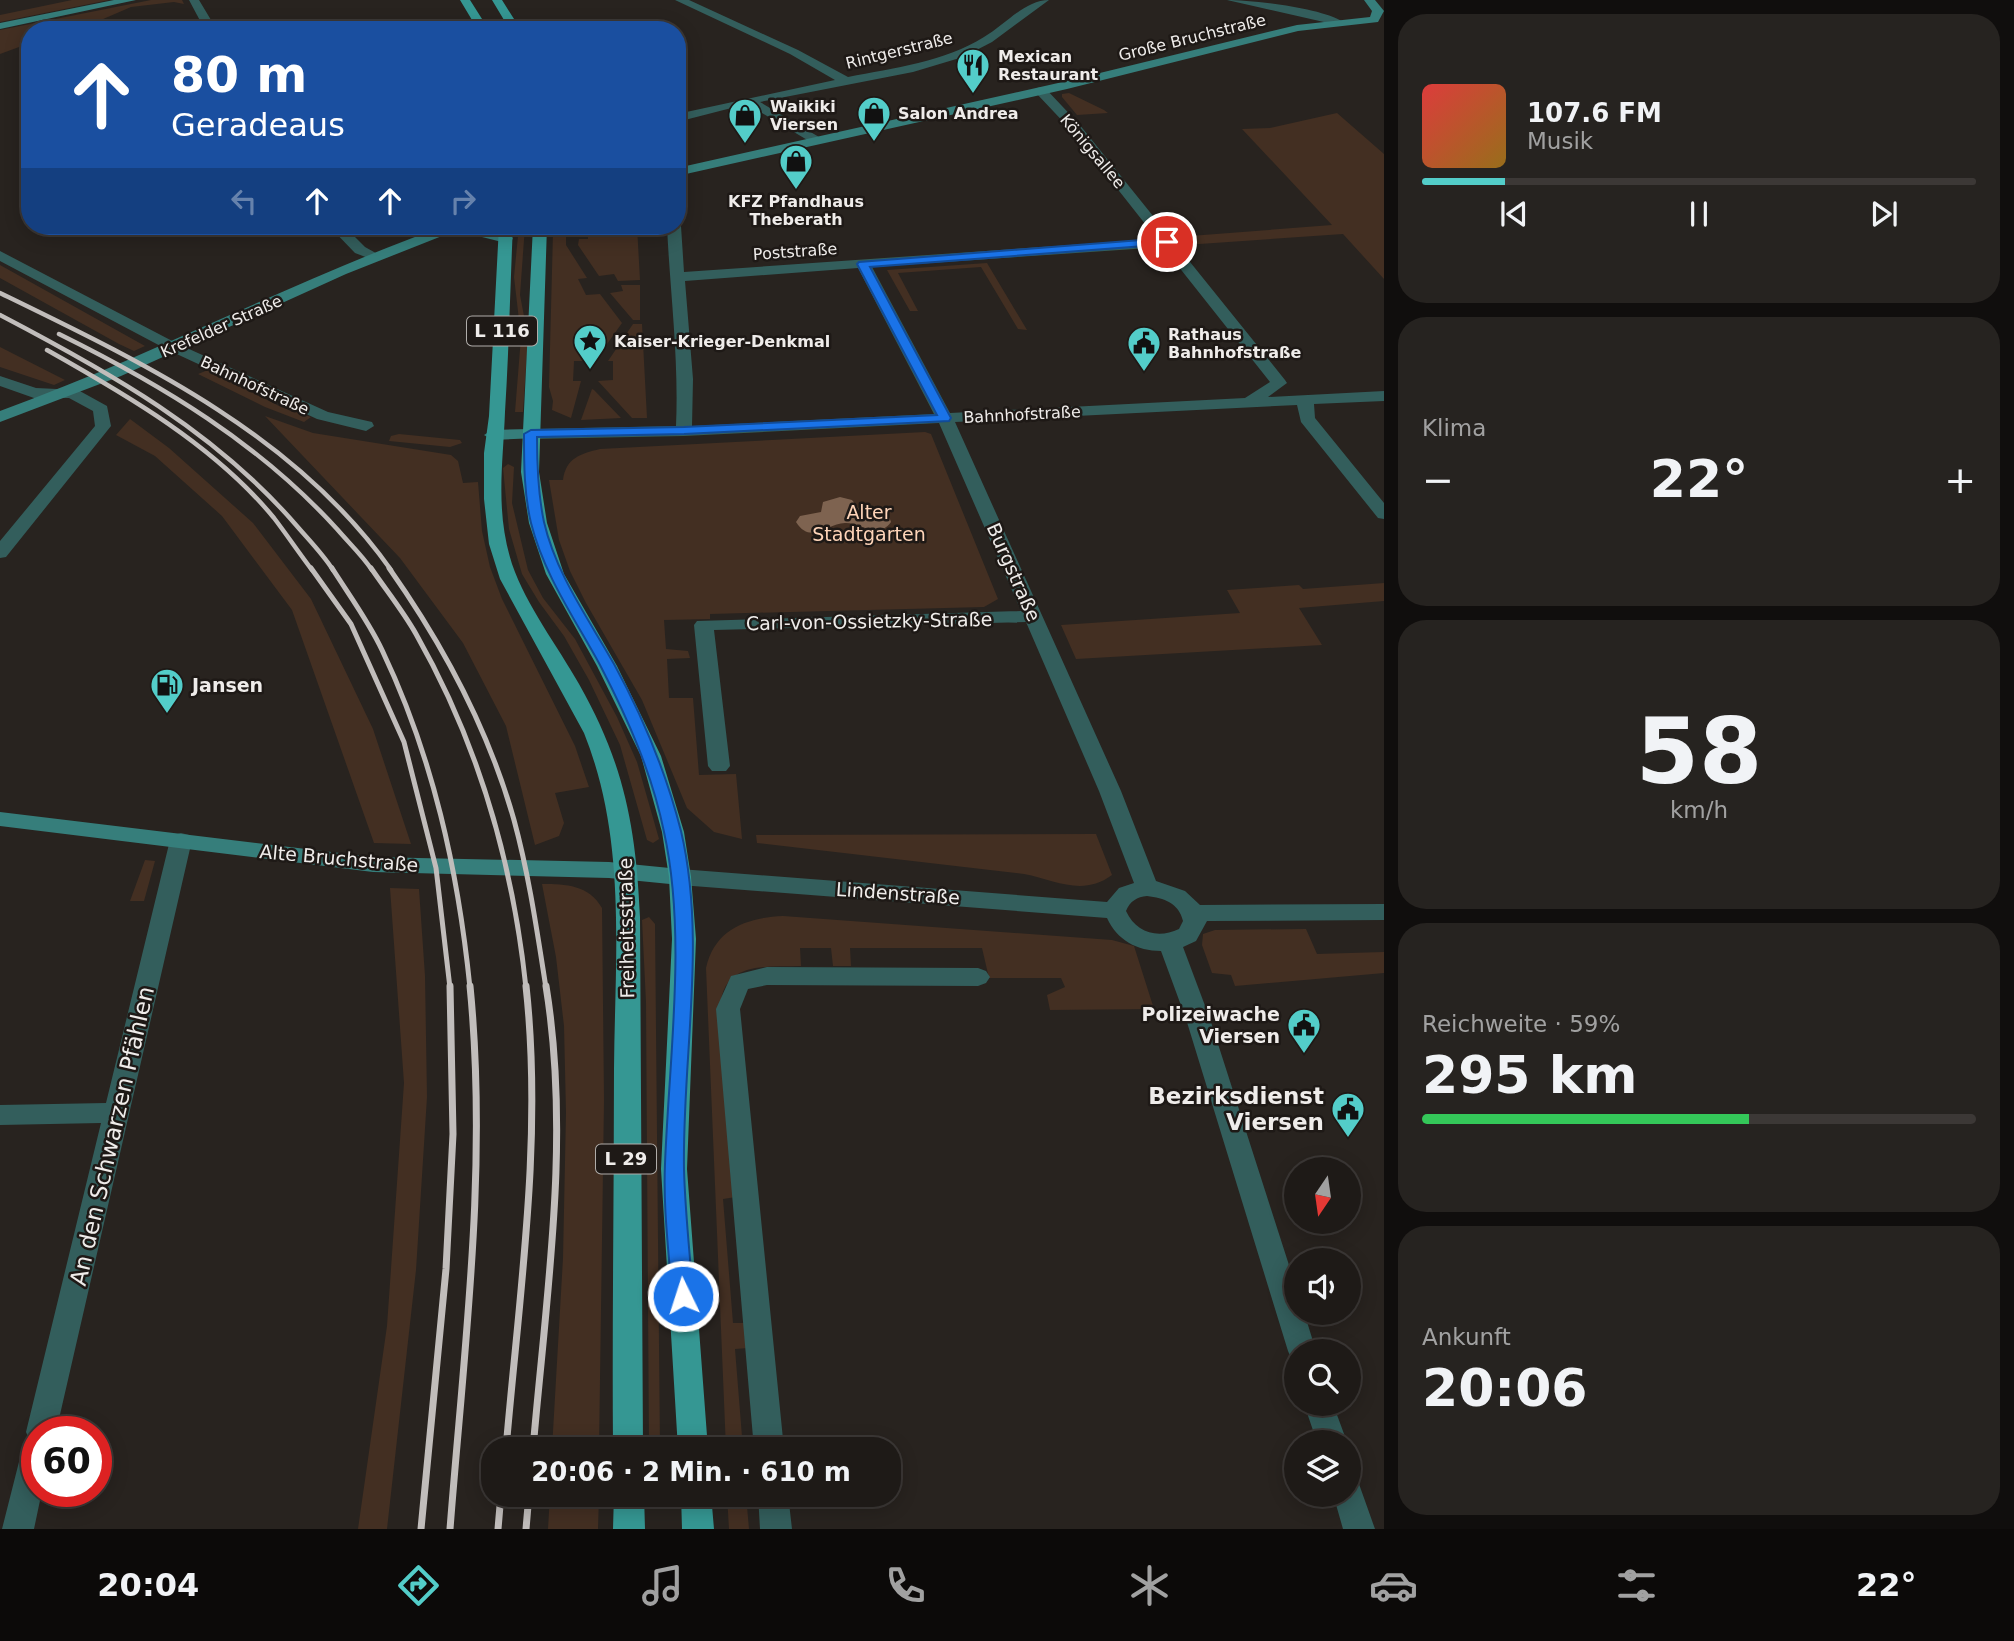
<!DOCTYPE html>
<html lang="de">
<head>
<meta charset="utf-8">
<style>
  :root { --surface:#1e1a17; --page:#262320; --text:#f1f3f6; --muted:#a1a1a1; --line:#3c3836; --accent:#53cdc9 }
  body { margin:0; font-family:"DejaVu Sans",sans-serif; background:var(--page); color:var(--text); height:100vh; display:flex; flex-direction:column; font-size:26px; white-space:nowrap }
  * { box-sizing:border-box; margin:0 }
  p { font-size:23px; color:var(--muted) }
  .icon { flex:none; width:38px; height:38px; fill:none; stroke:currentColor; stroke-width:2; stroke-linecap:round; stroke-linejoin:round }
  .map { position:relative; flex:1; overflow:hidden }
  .details { display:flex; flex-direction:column; gap:14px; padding:14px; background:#100e0d; width:630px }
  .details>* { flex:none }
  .top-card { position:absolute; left:21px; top:21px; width:665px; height:214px; border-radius:28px; box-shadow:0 4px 18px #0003,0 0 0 2px var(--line); background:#1a4fa0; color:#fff; overflow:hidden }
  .needle { width:46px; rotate:193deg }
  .buttons { position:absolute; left:1284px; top:1157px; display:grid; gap:14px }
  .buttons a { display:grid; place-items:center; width:77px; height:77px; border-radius:50%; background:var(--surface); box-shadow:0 4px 18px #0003,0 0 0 2px var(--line); font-size:35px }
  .speed { position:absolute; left:21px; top:1416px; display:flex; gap:14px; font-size:35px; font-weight:700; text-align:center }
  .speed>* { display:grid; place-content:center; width:91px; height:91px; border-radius:50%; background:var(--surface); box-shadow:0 4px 18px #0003,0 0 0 2px var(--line); line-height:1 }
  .speed .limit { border:10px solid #d22; background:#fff; color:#111 }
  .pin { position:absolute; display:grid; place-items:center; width:60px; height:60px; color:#fff; margin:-30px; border:4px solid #fff; border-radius:50%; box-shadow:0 2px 7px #0007 }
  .me { position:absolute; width:77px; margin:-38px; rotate:356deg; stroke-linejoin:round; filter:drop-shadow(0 0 5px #0008) }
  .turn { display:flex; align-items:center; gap:24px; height:147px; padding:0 35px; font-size:32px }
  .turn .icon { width:91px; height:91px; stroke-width:2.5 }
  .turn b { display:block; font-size:49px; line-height:60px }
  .lanes { display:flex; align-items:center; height:66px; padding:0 35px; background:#0003; justify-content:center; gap:35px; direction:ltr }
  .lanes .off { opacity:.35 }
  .big { font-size:52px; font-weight:700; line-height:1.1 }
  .details .card { flex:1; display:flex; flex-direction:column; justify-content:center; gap:10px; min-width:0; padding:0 24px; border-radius:28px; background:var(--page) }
  .details .dial { align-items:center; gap:0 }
  .dial b { font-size:91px; line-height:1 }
  .song { display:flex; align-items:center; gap:21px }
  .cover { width:84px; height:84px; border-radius:10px; background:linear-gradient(135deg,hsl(0 70% 55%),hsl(40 70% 35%)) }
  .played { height:7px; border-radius:4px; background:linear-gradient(90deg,var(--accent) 15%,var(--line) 15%) }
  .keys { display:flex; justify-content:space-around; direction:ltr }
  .heat { display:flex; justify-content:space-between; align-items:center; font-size:38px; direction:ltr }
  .charge { height:10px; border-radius:5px; background:linear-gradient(90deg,#34c759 59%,var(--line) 0) }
  .trip { position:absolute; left:481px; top:1437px; width:420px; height:70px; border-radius:28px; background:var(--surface); box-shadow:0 4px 18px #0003,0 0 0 2px var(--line); font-weight:700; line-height:70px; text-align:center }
  .tabs { display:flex; height:112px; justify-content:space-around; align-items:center; background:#0c0a09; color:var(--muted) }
  .tabs .icon { width:49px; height:49px }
  .tabs .active { color:var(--accent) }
  .tabs b { font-size:32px; color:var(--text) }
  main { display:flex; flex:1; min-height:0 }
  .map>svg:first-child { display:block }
  .green { fill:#432f22 }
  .water { fill:#7e6350 }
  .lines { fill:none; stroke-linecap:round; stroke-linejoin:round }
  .street { fill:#335e5c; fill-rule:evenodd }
  .secondary { fill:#367e7b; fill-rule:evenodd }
  .primary { fill:#359793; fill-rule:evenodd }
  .rail-far2 { stroke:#c1bdbb; stroke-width:4.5 }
  .rail-far1 { stroke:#c1bdbb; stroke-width:5 }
  .rail { stroke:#c1bdbb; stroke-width:7 }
  .route { fill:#1a73e8; stroke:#114b97; stroke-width:2 }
  .labels { text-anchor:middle; stroke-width:5; stroke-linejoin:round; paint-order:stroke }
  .far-street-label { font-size:16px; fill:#efecea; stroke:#1e1916 }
  .far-poi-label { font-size:16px; font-weight:bold; fill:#efecea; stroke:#1e1916; text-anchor:start }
  .shield { fill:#1e1916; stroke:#b0adaa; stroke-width:2 }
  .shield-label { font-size:18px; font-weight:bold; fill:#efecea }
  .park-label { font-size:19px; fill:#ffd5b9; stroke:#1e1916 }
  .street-label { font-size:19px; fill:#efecea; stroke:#1e1916 }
  .poi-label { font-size:19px; font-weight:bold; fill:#efecea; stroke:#1e1916; text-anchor:start }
  .near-poi-label { font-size:23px; font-weight:bold; fill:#efecea; stroke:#1e1916; text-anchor:end }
  .near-street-label { font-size:23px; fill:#efecea; stroke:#1e1916 }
</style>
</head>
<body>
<main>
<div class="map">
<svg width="1384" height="1529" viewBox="0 0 1384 1529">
  <rect width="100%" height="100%" fill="#28231f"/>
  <path class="green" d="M72,0H109L0,22V15Z
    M151,0H182L184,4L174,2L131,7L87,26L30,30V43L0,54V30Z
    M1069,93L1104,110L1108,113L1077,115L1062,97V94Z
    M1337,113L1384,154V279L1343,234L1185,245L1177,237L1332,225L1242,129L1270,128Z
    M519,226H525L520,295L528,337L523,412H515L521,337L514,277Z
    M598,226H637L640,280L618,281L614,274L599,276L578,245L579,239H588V232H598Z
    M553,232H566V245L587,278L578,279L586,295L600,294L622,323L595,361H574L573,381H581L571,418L552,410L553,401L549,387Z
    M987,263L1027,330L1018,329L981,267L898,273L918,311H910L887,270Z
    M0,265L145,346L134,351L119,344L0,278Z
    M621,285H640V320H633L610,293L623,291Z
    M633,324H642L647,418H632L598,381L613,380V361H608Z
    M0,347L65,380L54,385L0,367Z
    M208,370L281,407L311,417L304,422L265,407L198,374Z
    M592,389L594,390L621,418L581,420Z
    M265,416L313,433L451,455L458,461L463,483L478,482L482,531L490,567L502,599L575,746L589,787L555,793L564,823L559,836L535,845L506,726L463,643L400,558Z
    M130,419L169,448L253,523L311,599L373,729L411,844L374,843L292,610L222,516L155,456L116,435Z
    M925,432L931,434L998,599L984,607L710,614V619L664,620L666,649L688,651L690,658L667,659L669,698H693L699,775L736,774L742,839L714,832L687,808L642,700L586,603L570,571L559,540L549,480H563C566,458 580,454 600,449Z
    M399,434L460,440L462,443L450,447L389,441L391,436Z
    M508,464L514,467L512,503L528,570L543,598L575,639L617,717L637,762L659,839L653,843L647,840L620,745L589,680L564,636L539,602L522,574L509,529L503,468Z
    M1384,583V601L1299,608L1322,645L1076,659L1061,625L1240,613L1227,590L1299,585L1303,589Z
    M1096,834L1112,875C1082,897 1056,880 1024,874L757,843L756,835Z
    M145,860L155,861L144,901H130Z
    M542,884C566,884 589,885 602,908L604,1100L599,1449H552L563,1258L566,1113L564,1026L556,957Z
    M390,888L419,889L425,976L427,1097L416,1270L387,1529H358L387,1326L404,1083Z
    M783,916L1112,940L1134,946L1154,1009L1050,1010L1047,995L1065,987L1061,978H989L982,948H850L851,966H833L831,948H800L801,966C763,967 721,961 720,1011L736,1197L723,1199L733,1323H746L748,1348L735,1349L743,1449H726L706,968C715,929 746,918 783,916Z
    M649,917L655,924L660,1449H649L646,1002L642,920Z
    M1306,929L1317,954L1384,952V973L1235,986L1231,975L1212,973L1202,945L1203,934L1215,930Z
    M550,1495H599L598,1529H548Z
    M727,1495H746L749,1529H729Z"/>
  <path class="water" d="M840,497L852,500L860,510C871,508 888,508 891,522C878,540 862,523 846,523C829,522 811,546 796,522L800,516L821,512L823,502Z"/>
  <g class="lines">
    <path class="street" d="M189,0H199L217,30H205Z
      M675,0H689L798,50L848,77C894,68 944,62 984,37C1005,25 1025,0 1049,0L992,42L963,57L913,72L760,102L819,137V143L814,144L747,104L677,122V114L835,80L790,54Z
      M1227,0C1253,0 1322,8 1343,22L1337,25Z
      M1041,87L1045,88L1079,124L1285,380L1287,383L1268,397L1384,391V401L1314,404L1315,418L1384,503V519L1378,518L1301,422L1297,405L955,422L1121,791L1156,881L1185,891L1200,905L1384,904V920L1207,921L1196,941L1183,947L1210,1019L1297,1290V1312H1304L1316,1351H1297V1362L1292,1360L1288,1351L1186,1019L1161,951C1137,951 1117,940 1107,918L680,885L672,882L669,877L672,872L680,869L1107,902L1119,888L1134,883L1099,791L1026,622L714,630L730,766L726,771H712L708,766L694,625L697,621L1021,611L939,423L684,436L531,439L523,434L531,429L676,426C679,358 670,292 667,226H677V223L681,226L684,272L1157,239L1071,130L1037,94V88ZM1163,247L1270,382L1245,398L950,413L872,267ZM858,268L934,414L692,426L693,379L685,281ZM1147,896C1164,898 1179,903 1183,921L1179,929C1158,939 1136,933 1126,911C1130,901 1137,897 1147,896Z
      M329,226H344L365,247L383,257L376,261L355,253Z
      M0,251L178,344L328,412L372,422L374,426L366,431L317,419L168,350L0,261Z
      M0,376L36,388L78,390L107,406L111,426L6,557L0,558V541L95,426L93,411L69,398H34L0,386Z
      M181,833L189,835L192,840L56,1432H37V1491H42L34,1529H2L22,1450L29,1439L26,1432L101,1123L0,1125V1105L106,1103L170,840L173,835Z
      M767,967L978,968L986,971L990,977L986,983L978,986L767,985L748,989L740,1009L784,1449H754L716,1009L731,976Z
      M1304,1404H1333L1347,1442H1317Z
      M1349,1480L1359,1484L1375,1529H1343L1333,1494H1349Z
      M758,1494H788L792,1529H760Z"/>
    <path class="secondary" d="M114,0H136L0,29V23Z
      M1364,0H1375L1384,11L1378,22L1298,31L1067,89L677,176V168L1067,81L1297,25L1370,17L1372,11Z
      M444,226L474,227L511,236L513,239L506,243L474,235L442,236L346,274L121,376L0,422V411C151,356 293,281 444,226Z
      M531,429L537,430L539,434L537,438L492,440L484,435L492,430Z
      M0,812L373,857L609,862L680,869L688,872L691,877L688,882L680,885L609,878L373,872L0,826Z"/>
    <path class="primary" d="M460,0H470L489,30H478Z
      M492,0H502L521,30H510Z
      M499,226H513C510,288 509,350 505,412C503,465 495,511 512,564C527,607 557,645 579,684C624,763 636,827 640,917L643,1449H613C612,1322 614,1195 614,1068C615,954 627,840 584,733L500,579L489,544L484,499V453L489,416Z
      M533,226H547L539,472L547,523L564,574L617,666L661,756L684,832L691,877L696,939L687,1169L708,1449H678L661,1169L672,939L669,877L662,832L641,756L597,666L546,574L529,523L521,472Z
      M614,1494H644L645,1529H613Z
      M681,1494H711L714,1529H682Z"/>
    <path class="rail-far2" d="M0,293C144,363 296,435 391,570
      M0,315C109,372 215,431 296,525C308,539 323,554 333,570
      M59,334C162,385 259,443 337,529C349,543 362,555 372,570
      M47,350C127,395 215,446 274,518C287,535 299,553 312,570"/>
    <path class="rail-far1" d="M311,568L351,624L404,742L436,868L450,988
      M332,568C349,595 369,622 382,650C433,757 458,870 470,988
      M371,568C386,590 403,611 416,634C478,743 513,864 526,988
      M389,568C444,646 488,728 514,820C529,875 537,931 546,988"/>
    <path class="rail" d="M506,1449C519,1295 543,1140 526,986
      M533,1449C546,1296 571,1139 546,986
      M421,1529L446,1269L453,1134L450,986
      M450,1529C464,1348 488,1168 470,986
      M498,1529L501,1494
      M526,1529L529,1494"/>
  </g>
  <path class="route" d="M1167,238L1171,239V244L870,267L951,418L949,421L684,434L537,437C537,466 538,494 544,522C556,574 588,618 614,664C643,717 666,772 681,831C707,942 682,1057 684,1169C685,1211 690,1254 693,1296L690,1303L683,1305L675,1303L672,1296C669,1253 663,1208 665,1164C669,1058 687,936 664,832C652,773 628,719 600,665C575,619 544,575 531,523C524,494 524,463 524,434L531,430L684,427L937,415L857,264L859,262Z"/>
  <defs>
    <symbol id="restaurant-pin" viewBox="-11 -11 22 30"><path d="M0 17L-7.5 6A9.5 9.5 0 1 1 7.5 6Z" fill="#53cdc9" stroke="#1e1916"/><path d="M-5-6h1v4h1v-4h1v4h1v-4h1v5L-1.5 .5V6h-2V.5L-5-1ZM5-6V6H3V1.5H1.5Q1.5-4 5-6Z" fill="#111"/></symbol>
    <symbol id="shop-pin" viewBox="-11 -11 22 30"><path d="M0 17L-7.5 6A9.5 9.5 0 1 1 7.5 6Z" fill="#53cdc9" stroke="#1e1916"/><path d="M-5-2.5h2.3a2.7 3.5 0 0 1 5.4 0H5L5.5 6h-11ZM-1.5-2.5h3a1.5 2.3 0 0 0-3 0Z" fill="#111"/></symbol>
    <symbol id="sight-pin" viewBox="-11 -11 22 30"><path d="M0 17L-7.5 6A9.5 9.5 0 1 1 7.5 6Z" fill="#53cdc9" stroke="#1e1916"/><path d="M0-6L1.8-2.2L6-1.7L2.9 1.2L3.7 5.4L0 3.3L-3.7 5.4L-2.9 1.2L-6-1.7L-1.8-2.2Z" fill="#111"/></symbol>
    <symbol id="civic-pin" viewBox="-11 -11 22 30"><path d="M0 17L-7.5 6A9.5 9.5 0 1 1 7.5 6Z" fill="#53cdc9" stroke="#1e1916"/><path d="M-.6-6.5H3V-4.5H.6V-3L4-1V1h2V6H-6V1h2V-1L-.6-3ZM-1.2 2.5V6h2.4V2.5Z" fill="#111"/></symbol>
    <symbol id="fuel-pin" viewBox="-11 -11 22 30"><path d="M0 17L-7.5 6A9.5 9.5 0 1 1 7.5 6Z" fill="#53cdc9" stroke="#1e1916"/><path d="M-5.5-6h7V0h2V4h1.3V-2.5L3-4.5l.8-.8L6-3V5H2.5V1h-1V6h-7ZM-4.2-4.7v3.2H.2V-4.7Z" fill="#111"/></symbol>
  </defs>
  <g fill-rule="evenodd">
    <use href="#restaurant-pin" x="954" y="46" width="38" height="52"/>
    <use href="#shop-pin" x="855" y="94" width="38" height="52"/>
    <use href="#shop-pin" x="726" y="96" width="38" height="52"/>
    <use href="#shop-pin" x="777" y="142" width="38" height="52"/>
    <use href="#sight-pin" x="571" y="322" width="38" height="52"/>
    <use href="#civic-pin" x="1125" y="324" width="38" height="52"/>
    <use href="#fuel-pin" x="148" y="666" width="38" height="52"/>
    <use href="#civic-pin" x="1285" y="1006" width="38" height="52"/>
    <use href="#civic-pin" x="1329" y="1090" width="38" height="52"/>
  </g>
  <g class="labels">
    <g class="far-street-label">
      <text transform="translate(1192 37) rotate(-14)" y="6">Große Bruchstraße</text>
      <text transform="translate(899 50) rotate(-14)" y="6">Rintgerstraße</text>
      <text transform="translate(1093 151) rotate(50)" y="6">Königsallee</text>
      <text transform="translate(795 251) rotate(-4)" y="6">Poststraße</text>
      <text transform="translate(221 326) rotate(-24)" y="6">Krefelder Straße</text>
      <text transform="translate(255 385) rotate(25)" y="6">Bahnhofstraße</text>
      <text transform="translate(1022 414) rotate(-3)" y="6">Bahnhofstraße</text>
    </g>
    <g class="far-poi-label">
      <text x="998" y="62">Mexican<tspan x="998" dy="18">Restaurant</tspan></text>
      <text x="770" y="112">Waikiki<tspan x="770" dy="18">Viersen</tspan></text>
      <text x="898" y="119">Salon Andrea</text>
      <text x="796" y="207" text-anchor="middle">KFZ Pfandhaus<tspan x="796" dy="18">Theberath</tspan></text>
      <text x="1168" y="340">Rathaus<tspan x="1168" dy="18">Bahnhofstraße</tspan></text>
      <text x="614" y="347">Kaiser-Krieger-Denkmal</text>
    </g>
    <g class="shield">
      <rect x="467" y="316.5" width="70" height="29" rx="5"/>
      <rect x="596" y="1144.5" width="60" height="29" rx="5"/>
    </g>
    <g class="shield-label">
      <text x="502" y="337">L 116</text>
      <text x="626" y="1165">L 29</text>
    </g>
    <g class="park-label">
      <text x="869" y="519">Alter<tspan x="869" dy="22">Stadtgarten</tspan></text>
    </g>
    <g class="street-label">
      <text transform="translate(1014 572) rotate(66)" y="7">Burgstraße</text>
      <text transform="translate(869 621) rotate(-1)" y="7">Carl-von-Ossietzky-Straße</text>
      <text transform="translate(339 858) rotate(5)" y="7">Alte Bruchstraße</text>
      <text transform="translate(898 893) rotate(4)" y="7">Lindenstraße</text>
      <text transform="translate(626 928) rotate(-91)" y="7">Freiheitsstraße</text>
    </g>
    <g class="poi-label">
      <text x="192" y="692">Jansen</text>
      <text x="1280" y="1021" text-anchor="end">Polizeiwache<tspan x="1280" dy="22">Viersen</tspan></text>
    </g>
    <g class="near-poi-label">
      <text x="1324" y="1104">Bezirksdienst<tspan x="1324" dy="26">Viersen</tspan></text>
    </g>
    <g class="near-street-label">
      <text transform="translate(112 1136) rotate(-77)" y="8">An den Schwarzen Pfählen</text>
    </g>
  </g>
</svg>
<div class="buttons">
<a><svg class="needle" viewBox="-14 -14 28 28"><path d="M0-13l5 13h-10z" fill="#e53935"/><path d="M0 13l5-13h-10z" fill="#a1a1a1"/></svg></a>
<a><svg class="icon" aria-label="sound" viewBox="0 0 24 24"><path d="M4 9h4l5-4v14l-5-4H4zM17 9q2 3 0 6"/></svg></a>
<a><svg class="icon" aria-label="search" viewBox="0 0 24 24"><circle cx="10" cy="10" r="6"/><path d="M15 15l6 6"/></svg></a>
<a><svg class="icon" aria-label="layers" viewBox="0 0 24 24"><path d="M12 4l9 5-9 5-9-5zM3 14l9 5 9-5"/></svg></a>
</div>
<div class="speed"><div class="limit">60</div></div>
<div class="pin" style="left:1167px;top:242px;background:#d93025"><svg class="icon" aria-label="arrive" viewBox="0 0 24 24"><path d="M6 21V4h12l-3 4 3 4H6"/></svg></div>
<svg class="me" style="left:683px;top:1296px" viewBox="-20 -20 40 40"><circle r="17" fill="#1a73e8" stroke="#fff" stroke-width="3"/><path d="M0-11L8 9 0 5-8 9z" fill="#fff"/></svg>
<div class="trip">20:06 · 2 Min. · 610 m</div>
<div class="top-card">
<div class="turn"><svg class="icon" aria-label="ahead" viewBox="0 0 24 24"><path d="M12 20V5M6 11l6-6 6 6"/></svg><div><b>80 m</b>Geradeaus</div></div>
<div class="lanes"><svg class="icon off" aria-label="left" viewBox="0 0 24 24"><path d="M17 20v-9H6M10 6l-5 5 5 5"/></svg><svg class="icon" aria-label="ahead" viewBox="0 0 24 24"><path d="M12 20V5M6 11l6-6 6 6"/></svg><svg class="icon" aria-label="ahead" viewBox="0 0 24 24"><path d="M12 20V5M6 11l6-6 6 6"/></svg><svg class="icon off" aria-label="right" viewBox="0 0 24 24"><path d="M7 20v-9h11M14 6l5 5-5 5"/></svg></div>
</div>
</div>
<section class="details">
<div class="card">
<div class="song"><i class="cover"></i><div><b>107.6 FM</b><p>Musik</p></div></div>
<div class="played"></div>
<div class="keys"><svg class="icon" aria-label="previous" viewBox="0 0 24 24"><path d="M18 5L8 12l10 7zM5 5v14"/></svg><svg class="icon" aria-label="pause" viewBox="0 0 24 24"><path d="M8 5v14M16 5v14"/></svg><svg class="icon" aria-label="next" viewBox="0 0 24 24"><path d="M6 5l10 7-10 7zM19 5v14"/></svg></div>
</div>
<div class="card"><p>Klima</p>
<div class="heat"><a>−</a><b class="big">22°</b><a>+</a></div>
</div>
<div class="card dial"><b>58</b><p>km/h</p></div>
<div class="card"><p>Reichweite · 59%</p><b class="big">295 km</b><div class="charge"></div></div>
<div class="card"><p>Ankunft</p><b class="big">20:06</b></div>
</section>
</main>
<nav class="tabs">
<b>20:04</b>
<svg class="icon active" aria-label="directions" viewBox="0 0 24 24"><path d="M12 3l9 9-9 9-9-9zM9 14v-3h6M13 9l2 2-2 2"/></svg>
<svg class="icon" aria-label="music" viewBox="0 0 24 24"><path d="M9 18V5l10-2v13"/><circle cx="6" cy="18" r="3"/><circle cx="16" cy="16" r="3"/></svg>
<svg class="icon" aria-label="phone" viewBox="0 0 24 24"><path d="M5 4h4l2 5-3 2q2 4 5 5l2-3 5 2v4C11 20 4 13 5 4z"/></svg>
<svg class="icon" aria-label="climate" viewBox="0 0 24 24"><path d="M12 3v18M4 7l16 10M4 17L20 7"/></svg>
<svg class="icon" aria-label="car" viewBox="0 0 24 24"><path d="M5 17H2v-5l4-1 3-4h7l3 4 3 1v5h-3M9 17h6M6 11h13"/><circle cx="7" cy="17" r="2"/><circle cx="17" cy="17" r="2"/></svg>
<svg class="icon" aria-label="filters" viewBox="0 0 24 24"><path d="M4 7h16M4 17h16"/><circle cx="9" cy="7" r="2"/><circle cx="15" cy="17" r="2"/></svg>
<b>22°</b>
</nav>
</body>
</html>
